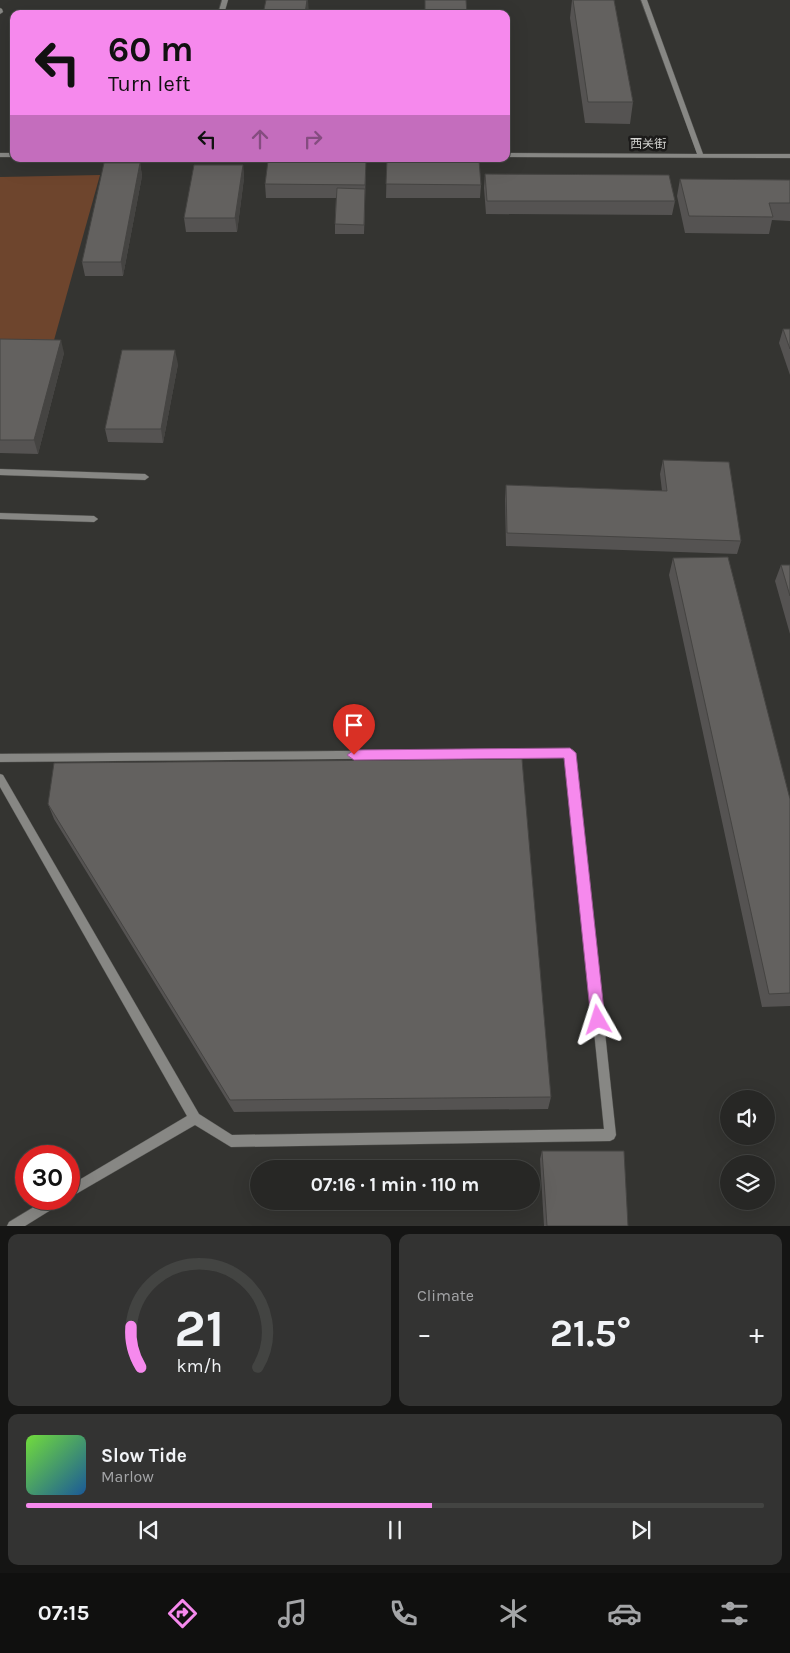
<!DOCTYPE html>
<html lang="en">
<head>
<meta charset="utf-8">
<style>
  :root { --surface:#272725; --page:#333332; --text:#f1f3f6; --muted:#a4a5a7; --line:#434442; --accent:#f689ed }
  body { margin:0; font-family:Karla,"Noto Sans SC",sans-serif; background:var(--page); color:var(--text); height:100vh; display:flex; flex-direction:column; font-size:19px; white-space:nowrap }
  * { box-sizing:border-box; margin:0 }
  p { font-size:16px; color:var(--muted) }
  .icon { flex:none; width:28px; height:28px; fill:none; stroke:currentColor; stroke-width:2; stroke-linecap:round; stroke-linejoin:round }
  .map { position:relative; height:1226px; overflow:hidden }
  .panel { display:flex; flex-direction:column; gap:8px; padding:8px; background:#151514; flex:1 }
  .panel>* { flex:none }
  .guide { position:absolute; left:10px; top:10px; width:500px; height:152px; border-radius:10px; box-shadow:0 5px 20px #0002,0 0 0 1px var(--line); background:#f689ed; color:#111; overflow:hidden }
  .controls { position:absolute; left:720px; top:1090px; display:grid; gap:10px }
  .controls a { display:grid; place-items:center; width:55px; height:55px; border-radius:50%; background:var(--surface); box-shadow:0 5px 20px #0002,0 0 0 1px var(--line); font-size:25px }
  .speed { position:absolute; left:15px; top:1145px; display:flex; gap:10px; font-size:25px; font-weight:700; text-align:center }
  .speed>* { display:grid; place-content:center; width:65px; height:65px; border-radius:50%; background:var(--surface); box-shadow:0 5px 20px #0002,0 0 0 1px var(--line); line-height:1 }
  .speed .limit { border:8px solid #d22; background:#fff; color:#111 }
  .pin { position:absolute; display:grid; place-items:center; width:42px; height:42px; color:#fff; margin:-51px -21px; border-radius:50% 50% 50% 0; rotate:-45deg; box-shadow:0 0 5px #0007 }
  .pin .icon { rotate:45deg }
  .me { position:absolute; width:55px; margin:-28px; rotate:354deg; stroke-linejoin:round; filter:drop-shadow(0 0 4px #0008) }
  .turn { display:flex; align-items:center; gap:18px; height:105px; padding:0 15px; font-size:22px }
  .turn .icon { width:65px; height:65px; stroke-width:2.5 }
  .turn b { display:block; font-size:35px; line-height:42px }
  .lanes { display:flex; align-items:center; height:48px; padding:0 15px; background:#0003; justify-content:center; gap:25px; direction:ltr }
  .lanes .off { opacity:.35 }
  .big { font-size:38px; font-weight:700; line-height:1.1 }
  .panel .card { flex:1; display:flex; flex-direction:column; justify-content:center; gap:8px; min-width:0; padding:0 18px; border-radius:10px; background:var(--page) }
  .panel .dial { align-items:center; gap:0 }
  .dial svg { height:130px; overflow:visible; fill:none; stroke:var(--line); stroke-width:7; stroke-linecap:round; text-anchor:middle }
  .dial text { fill:var(--text); stroke:none }
  .song { display:flex; align-items:center; gap:15px }
  .cover { width:60px; height:60px; border-radius:8px; background:linear-gradient(135deg,hsl(100 70% 55%),hsl(210 70% 35%)) }
  .played { height:5px; border-radius:2px; background:linear-gradient(90deg,var(--accent) 55%,var(--line) 55%) }
  .keys { display:flex; justify-content:space-around; direction:ltr }
  .heat { display:flex; justify-content:space-between; align-items:center; font-size:28px; direction:ltr }
  .panel .tiles { flex:1; display:grid; gap:8px; grid-template-columns:1fr 1fr }
  .card:last-child { grid-column:span 2 }
  .trip { position:absolute; left:250px; top:1160px; width:290px; height:50px; border-radius:25px; background:var(--surface); box-shadow:0 5px 20px #0002,0 0 0 1px var(--line); font-weight:700; line-height:50px; text-align:center }
  .dock { display:flex; height:80px; justify-content:space-around; align-items:center; background:#10100f; color:var(--muted) }
  .dock .icon { width:35px; height:35px }
  .dock .current { color:var(--accent) }
  .dock b { font-size:22px; color:var(--text) }
  .map>svg:first-child { display:block }
  .green { fill:#6e452d }
  .lines { fill:none; stroke-linecap:round; stroke-linejoin:round }
  .minor-casing { stroke:#50504d; stroke-width:1 }
  .minor { fill:#878784; fill-rule:evenodd }
  .wall { fill:#555352 }
  .shaded-wall { fill:#454442 }
  .building { fill:#63615f; stroke:#454442 }
  .route { fill:#f689ed; stroke:#a0599a }
  .labels { text-anchor:middle; stroke-width:5; stroke-linejoin:round; paint-order:stroke }
  .far-street-label { font-size:12px; fill:#d5d5d3; stroke:#1c1b1a }
</style>
</head>
<body>
<div class="map">
<svg width="790" height="1226" viewBox="0 0 790 1226">
  <rect width="100%" height="100%" fill="#343431"/>
  <path class="green" d="M100,175L51,351H0V177Z"/>
  <g class="lines">
    <defs>
      <path id="minor" d="M222,0H228L224,14H218Z
        M641,0H647L703,154H790V158L506,157V153L697,154Z
        M0,8L2,9L3,12L0,14Z
        M0,153H14V157H0Z
        M0,469L145,474L149,477L145,480L0,475Z
        M0,513L94,516L98,519L94,522L0,519Z
        M570,749L573,750L575,753L616,1135L614,1139L610,1141L231,1147L195,1125L69,1198V1186L187,1116L0,787V774L3,775L199,1114L232,1135L604,1129L566,757L0,762V754Z
        M47,1199H64L62,1203L25,1226H7L9,1222Z"/>
    </defs>
    <use href="#minor" class="minor-casing"/>
    <use href="#minor" class="minor"/>
  </g>
  <path class="wall" d="M572,0H614L633,102L630,124L585,123L570,18Z
    M387,159L481,185L480,198H386Z
    M366,161L364,234H335V224L336,198H266L265,184Z
    M140,163L142,176L123,276H85L82,262Z
    M243,165L244,178L237,232H186L184,218Z
    M485,174L675,201L672,215L486,214L484,188Z
    M680,179L790,180V221L772,220L769,234L685,233L677,196Z
    M783,329H790V375L779,343Z
    M0,339L64,353L38,454L0,453Z
    M178,364L163,443L108,442L105,429Z
    M663,460L741,541L737,554L506,546L505,499L506,485L662,491L660,474Z
    M673,558L790,799V1006L762,1007L669,575Z
    M781,565H790V634L775,581Z
    M48,804L551,1097L548,1109L234,1112L54,819Z
    M542,1151L628,1226H544L540,1159Z"/>
  <path class="shaded-wall" d="M307,0H308L309,14H305Z
    M366,161V174L364,234V225Z
    M140,163L142,176L123,276L121,262Z
    M243,165L244,178L237,232L235,218Z
    M61,340L64,353L38,454L34,440Z
    M175,350L178,364L163,443L161,429Z"/>
  <path class="building" d="M266,0H307L305,14H263Z
    M425,0H466L467,14H425Z
    M573,0H614L633,102H588Z
    M387,159L479,160L481,185L386,184Z
    M268,161H366L365,185L265,184Z
    M104,163H140L121,262H82Z
    M194,165H243L235,218H184Z
    M485,174L669,175L675,201H487Z
    M680,179L790,180V203H769L773,217L689,216Z
    M337,188L365,189L364,225L335,224Z
    M783,329H790V349Z
    M0,339L61,340L34,440H0Z
    M122,350H175L161,429H105Z
    M663,460L729,462L741,541L507,533L506,485L667,491Z
    M728,557L790,799V993L769,994L673,558Z
    M781,565H790V596Z
    M522,759L551,1097L230,1100L48,804L54,763Z
    M542,1151H624L628,1226H547Z"/>
  <path class="route" d="M570,748L576,753L605,1020L603,1025L598,1027L593,1025L591,1020L564,758L354,760L347,755L354,750Z"/>
  <g class="labels">
    <g class="far-street-label">
      <text x="648" y="148">西关街</text>
    </g>
  </g>
</svg>
<div class="controls">
<a><svg class="icon" aria-label="sound" viewBox="0 0 24 24"><path d="M4 9h4l5-4v14l-5-4H4zM17 9q2 3 0 6"/></svg></a>
<a><svg class="icon" aria-label="layers" viewBox="0 0 24 24"><path d="M12 4l9 5-9 5-9-5zM3 14l9 5 9-5"/></svg></a>
</div>
<div class="speed"><div class="limit">30</div></div>
<div class="pin" style="left:354px;top:755px;background:#d93025"><svg class="icon" aria-label="arrive" viewBox="0 0 24 24"><path d="M6 21V4h12l-3 4 3 4H6"/></svg></div>
<svg class="me" style="left:598px;top:1020px" viewBox="-20 -20 40 40"><path d="M0-17L14 15 0 8-14 15z" fill="#f689ed" stroke="#fff" stroke-width="4"/></svg>
<div class="trip">07:16 · 1 min · 110 m</div>
<div class="guide">
<div class="turn"><svg class="icon" aria-label="left" viewBox="0 0 24 24"><path d="M17 20v-9H6M10 6l-5 5 5 5"/></svg><div><b>60 m</b>Turn left</div></div>
<div class="lanes"><svg class="icon" aria-label="left" viewBox="0 0 24 24"><path d="M17 20v-9H6M10 6l-5 5 5 5"/></svg><svg class="icon off" aria-label="ahead" viewBox="0 0 24 24"><path d="M12 20V5M6 11l6-6 6 6"/></svg><svg class="icon off" aria-label="right" viewBox="0 0 24 24"><path d="M7 20v-9h11M14 6l5 5-5 5"/></svg></div>
</div>
</div>
<section class="panel">
<div class="tiles">
<div class="card dial"><svg viewBox="0 0 100 80">
<path d="M14 69A42 42 0 1 1 86 69"/>
<path d="M14 69A42 42 0 0 1 8 44" stroke="#f689ed"/>
<text x="50" y="56" font-size="32" font-weight="700">21</text>
<text x="50" y="72" font-size="11">km/h</text>
</svg></div>
<div class="card"><p>Climate</p>
<div class="heat"><a>−</a><b class="big">21.5°</b><a>+</a></div>
</div>
<div class="card">
<div class="song"><i class="cover"></i><div><b>Slow Tide</b><p>Marlow</p></div></div>
<div class="played"></div>
<div class="keys"><svg class="icon" aria-label="previous" viewBox="0 0 24 24"><path d="M18 5L8 12l10 7zM5 5v14"/></svg><svg class="icon" aria-label="pause" viewBox="0 0 24 24"><path d="M8 5v14M16 5v14"/></svg><svg class="icon" aria-label="next" viewBox="0 0 24 24"><path d="M6 5l10 7-10 7zM19 5v14"/></svg></div>
</div>
</div>
</section>
<nav class="dock">
<b>07:15</b>
<svg class="icon current" aria-label="directions" viewBox="0 0 24 24"><path d="M12 3l9 9-9 9-9-9zM9 14v-3h6M13 9l2 2-2 2"/></svg>
<svg class="icon" aria-label="music" viewBox="0 0 24 24"><path d="M9 18V5l10-2v13"/><circle cx="6" cy="18" r="3"/><circle cx="16" cy="16" r="3"/></svg>
<svg class="icon" aria-label="phone" viewBox="0 0 24 24"><path d="M5 4h4l2 5-3 2q2 4 5 5l2-3 5 2v4C11 20 4 13 5 4z"/></svg>
<svg class="icon" aria-label="climate" viewBox="0 0 24 24"><path d="M12 3v18M4 7l16 10M4 17L20 7"/></svg>
<svg class="icon" aria-label="car" viewBox="0 0 24 24"><path d="M5 17H2v-5l4-1 3-4h7l3 4 3 1v5h-3M9 17h6M6 11h13"/><circle cx="7" cy="17" r="2"/><circle cx="17" cy="17" r="2"/></svg>
<svg class="icon" aria-label="filters" viewBox="0 0 24 24"><path d="M4 7h16M4 17h16"/><circle cx="9" cy="7" r="2"/><circle cx="15" cy="17" r="2"/></svg>
</nav>
</body>
</html>
